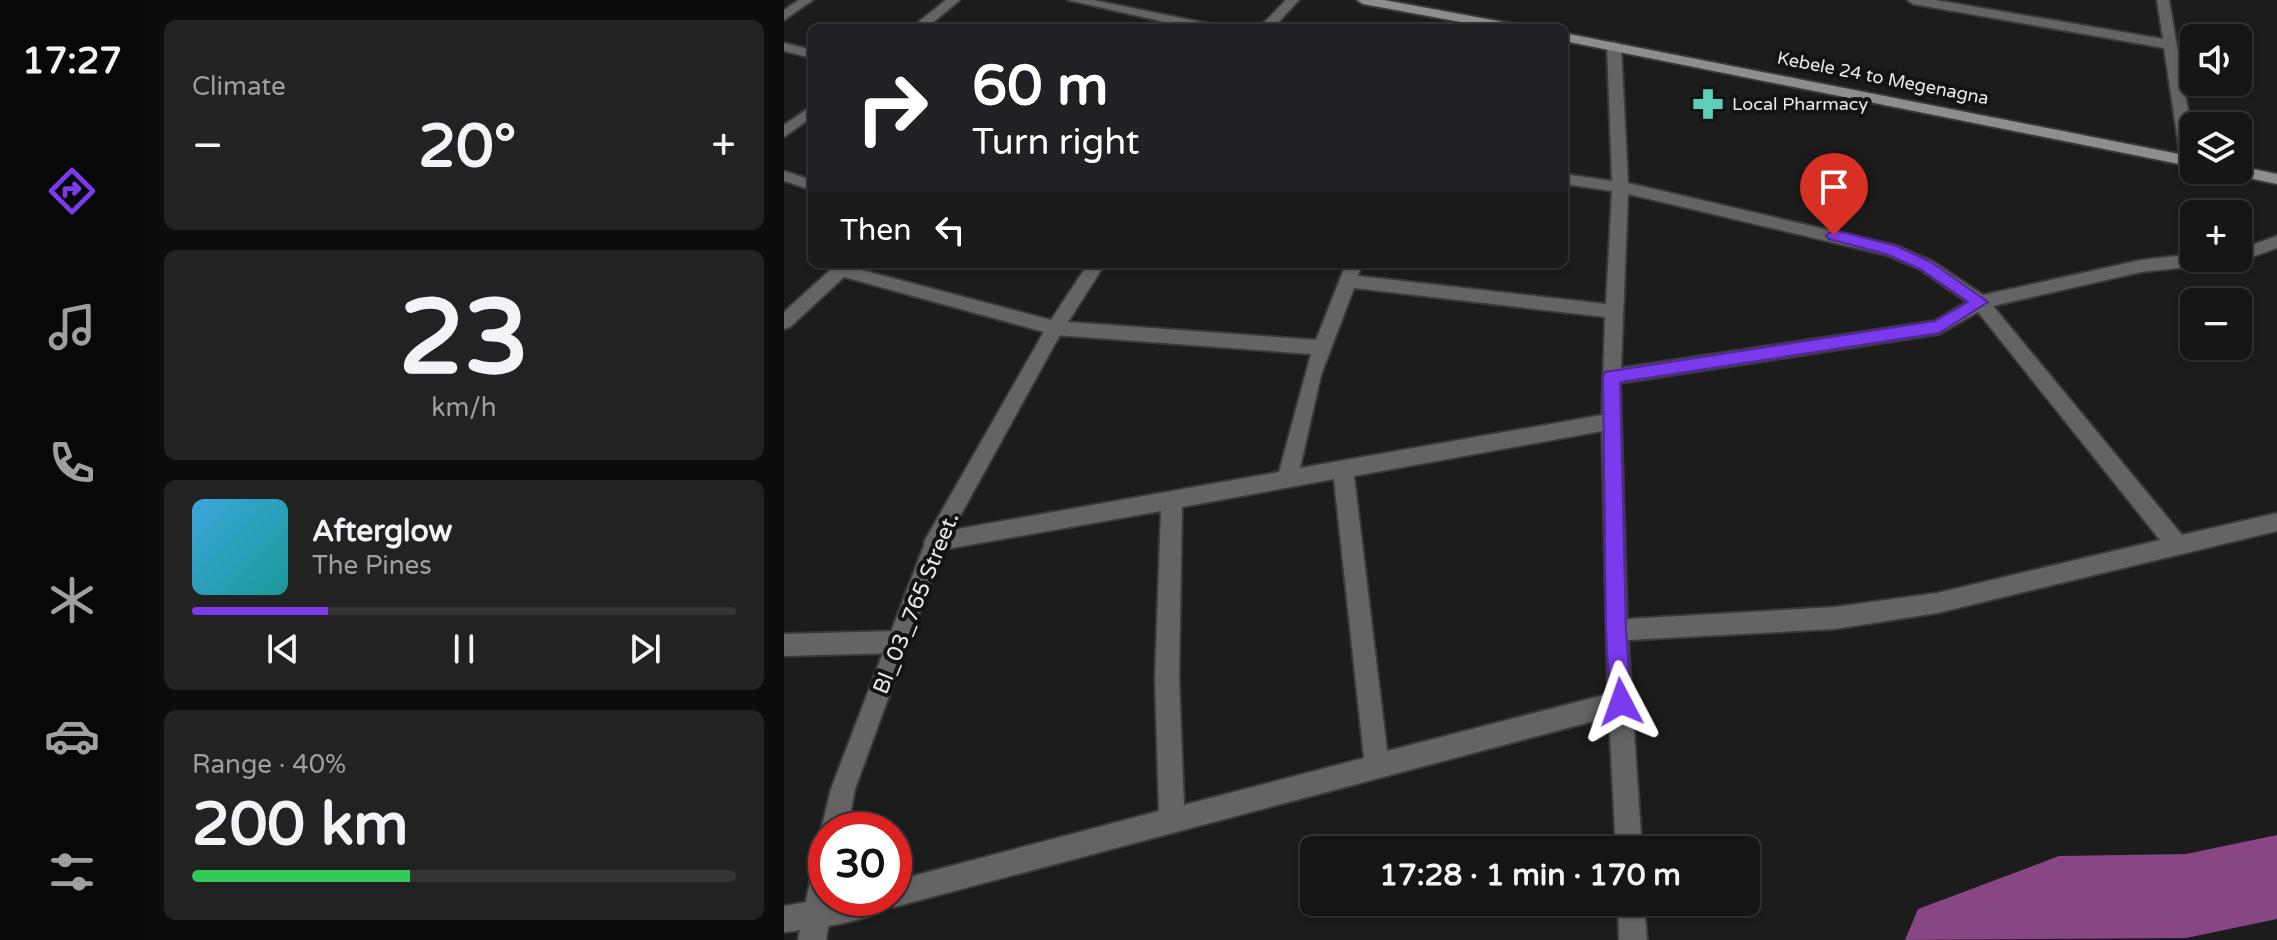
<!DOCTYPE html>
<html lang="en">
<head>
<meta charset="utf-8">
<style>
  :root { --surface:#161516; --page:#232223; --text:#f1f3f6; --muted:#9e9fa1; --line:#353435; --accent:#7c3aed }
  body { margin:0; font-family:"Varela Round",sans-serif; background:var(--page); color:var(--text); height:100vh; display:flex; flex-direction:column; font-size:30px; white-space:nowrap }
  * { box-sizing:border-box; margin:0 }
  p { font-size:26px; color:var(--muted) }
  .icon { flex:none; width:44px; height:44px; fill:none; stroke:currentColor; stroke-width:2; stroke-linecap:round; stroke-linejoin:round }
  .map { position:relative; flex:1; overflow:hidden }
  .side { display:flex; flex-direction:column; gap:20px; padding:20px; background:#0c0c0c; width:640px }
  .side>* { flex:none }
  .guide { position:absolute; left:24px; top:24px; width:760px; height:244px; border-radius:12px; box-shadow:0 2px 6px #0004,0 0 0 2px var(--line); background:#202124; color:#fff; overflow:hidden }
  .fabs { position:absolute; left:1396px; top:24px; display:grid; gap:16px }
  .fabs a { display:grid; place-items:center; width:72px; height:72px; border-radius:12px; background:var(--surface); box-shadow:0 2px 6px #0004,0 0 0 2px var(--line); font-size:40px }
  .speed { position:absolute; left:24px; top:812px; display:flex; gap:16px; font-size:40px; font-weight:700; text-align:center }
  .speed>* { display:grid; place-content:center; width:104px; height:104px; border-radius:50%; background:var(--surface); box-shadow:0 2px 6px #0004,0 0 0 2px var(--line); line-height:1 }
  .speed .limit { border:12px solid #d22; background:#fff; color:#111 }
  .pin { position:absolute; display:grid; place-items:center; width:68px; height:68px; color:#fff; margin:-82px -34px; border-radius:50% 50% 50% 0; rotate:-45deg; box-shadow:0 0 8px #0007 }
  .pin .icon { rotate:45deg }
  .me { position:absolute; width:88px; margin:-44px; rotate:356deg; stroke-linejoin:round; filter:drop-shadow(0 0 6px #0008) }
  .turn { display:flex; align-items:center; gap:28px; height:168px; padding:0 32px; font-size:36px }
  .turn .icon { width:104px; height:104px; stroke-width:2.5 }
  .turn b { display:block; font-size:56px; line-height:68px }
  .then { display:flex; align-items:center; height:76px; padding:0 32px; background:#0003; gap:16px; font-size:30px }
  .big { font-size:60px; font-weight:800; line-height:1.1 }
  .side .card { flex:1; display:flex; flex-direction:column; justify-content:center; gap:12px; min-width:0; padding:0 28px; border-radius:12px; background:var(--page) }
  .side .dial { align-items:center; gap:0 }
  .dial b { font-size:104px; line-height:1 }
  .song { display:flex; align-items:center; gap:24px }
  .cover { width:96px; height:96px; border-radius:12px; background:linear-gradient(135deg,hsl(200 70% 55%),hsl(180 70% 35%)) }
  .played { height:8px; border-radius:4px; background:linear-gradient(90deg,var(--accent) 25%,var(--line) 25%) }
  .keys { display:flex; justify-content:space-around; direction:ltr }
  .heat { display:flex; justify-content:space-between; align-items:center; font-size:44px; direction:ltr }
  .charge { height:12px; border-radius:6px; background:linear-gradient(90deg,#34c759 40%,var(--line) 0) }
  .trip { position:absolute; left:516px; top:836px; width:460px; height:80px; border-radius:12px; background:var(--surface); box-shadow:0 2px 6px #0004,0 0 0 2px var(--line); font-weight:800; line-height:80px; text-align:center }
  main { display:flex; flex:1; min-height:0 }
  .dock { display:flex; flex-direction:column; width:144px; justify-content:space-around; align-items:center; background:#090809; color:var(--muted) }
  .dock .icon { width:56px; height:56px }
  .dock .selected { color:var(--accent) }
  .dock b { font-size:36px; color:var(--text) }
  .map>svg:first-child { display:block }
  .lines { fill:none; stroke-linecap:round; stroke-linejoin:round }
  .river { fill:#884684; fill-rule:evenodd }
  .minor-casing { stroke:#3a393a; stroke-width:4 }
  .tertiary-casing { stroke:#3a393a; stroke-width:4 }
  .secondary-casing { stroke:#3a393a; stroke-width:4 }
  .minor { fill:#656465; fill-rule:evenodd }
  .tertiary { fill:#656465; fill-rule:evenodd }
  .secondary { fill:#8f8d8f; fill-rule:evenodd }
  .route { fill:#7c3aed; stroke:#51269a; stroke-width:2 }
  .labels { text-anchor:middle; stroke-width:8; stroke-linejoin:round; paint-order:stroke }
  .far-street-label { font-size:18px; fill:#eae9ea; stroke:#141314 }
  .far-poi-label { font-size:18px; fill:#eae9ea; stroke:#141314; text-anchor:start }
  .street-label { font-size:22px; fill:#eae9ea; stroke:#141314 }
</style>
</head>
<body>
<main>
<nav class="dock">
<b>17:27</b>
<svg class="icon selected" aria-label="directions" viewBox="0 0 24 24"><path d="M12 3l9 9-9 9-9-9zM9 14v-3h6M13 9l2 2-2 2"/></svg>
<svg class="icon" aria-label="music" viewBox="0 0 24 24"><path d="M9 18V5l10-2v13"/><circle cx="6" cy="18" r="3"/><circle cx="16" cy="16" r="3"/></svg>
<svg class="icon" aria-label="phone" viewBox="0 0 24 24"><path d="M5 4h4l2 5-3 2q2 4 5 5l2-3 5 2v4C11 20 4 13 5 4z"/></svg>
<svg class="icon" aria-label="climate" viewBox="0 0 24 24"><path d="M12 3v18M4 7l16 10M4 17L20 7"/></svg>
<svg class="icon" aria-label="car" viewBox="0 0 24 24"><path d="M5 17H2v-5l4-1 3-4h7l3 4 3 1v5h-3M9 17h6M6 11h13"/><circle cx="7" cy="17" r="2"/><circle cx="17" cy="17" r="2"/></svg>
<svg class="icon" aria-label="filters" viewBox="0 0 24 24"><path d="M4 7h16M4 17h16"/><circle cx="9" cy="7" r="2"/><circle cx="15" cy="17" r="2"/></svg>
</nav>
<section class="side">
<div class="card"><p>Climate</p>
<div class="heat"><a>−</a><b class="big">20°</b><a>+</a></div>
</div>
<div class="card dial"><b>23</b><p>km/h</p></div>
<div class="card">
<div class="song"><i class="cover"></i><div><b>Afterglow</b><p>The Pines</p></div></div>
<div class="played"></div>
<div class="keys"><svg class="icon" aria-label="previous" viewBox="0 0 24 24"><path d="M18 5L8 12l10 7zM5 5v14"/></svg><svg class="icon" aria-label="pause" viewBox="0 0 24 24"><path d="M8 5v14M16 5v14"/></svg><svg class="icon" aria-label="next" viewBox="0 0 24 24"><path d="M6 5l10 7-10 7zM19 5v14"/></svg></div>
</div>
<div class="card"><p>Range · 40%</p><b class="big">200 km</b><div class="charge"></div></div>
</section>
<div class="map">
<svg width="1493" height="940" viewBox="0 0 1493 940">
  <rect width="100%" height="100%" fill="#1d1c1d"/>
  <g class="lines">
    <path class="river" d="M1493,835V919L1402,938L1121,940L1134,909L1275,856L1402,854Z"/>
    <defs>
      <path id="minor" d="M15,0H29L0,20V10Z
        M162,0H176L142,28H127Z
        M284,0H309L426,24L433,28H407Z
        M1123,0H1151L1379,39L1373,0H1385L1410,145V165L1400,164L1397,161L1380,48L1129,4Z
        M830,42L837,46L844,183L1113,246L1148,261L1199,295L1357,260L1410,254V258H1440L1432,264L1357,272L1209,306L1398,535L1493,513V531L1153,613L1051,629L844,640L858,850H832L825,717L110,907L106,906C83,922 29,929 0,932V906L46,898H110V881L375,811L371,678L377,511L151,551L144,549L140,542L144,535L151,533L495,472L527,354L271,335L60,277L6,327L0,329V312L53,264H72L70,268L271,321L532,340L562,264H578L574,276L822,304L828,191L780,184V174L828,181L823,46ZM844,194L1102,255L1136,269L1183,302L1151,321L837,368ZM570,288L821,317L818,415L516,468L537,375ZM1194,312L1376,540L1153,593L1051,607L843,619L836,383L1155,334ZM818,431L824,694L603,751L570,476ZM550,479L580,758L400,805L395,678L398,507Z
        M0,43L28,50V58L0,51Z
        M28,106V117L0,137V125Z
        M0,171L28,180V190L0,181Z
        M1493,236V248L1454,262L1447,258H1454V250Z
        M112,631L120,634L123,642L120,650L112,653L0,656V634Z
        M834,902H860L863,940H835Z"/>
      <path id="tertiary" d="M502,0H515L489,28H475Z
        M304,264H321L277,333L160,545L71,789L63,830H42L41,839L37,830L47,789L144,535L265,323Z
        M42,854V898H49L42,940H14L29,867L33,858Z"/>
      <path id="secondary" d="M573,0H600L730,24L737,28H709L579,4Z
        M780,33L1410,157V167L780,41Z
        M1454,166L1493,174V184L1446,174L1443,170H1454Z"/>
    </defs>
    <use href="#minor" class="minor-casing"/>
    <use href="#tertiary" class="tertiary-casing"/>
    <use href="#secondary" class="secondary-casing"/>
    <use href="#minor" class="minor"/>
    <use href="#tertiary" class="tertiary"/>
    <use href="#secondary" class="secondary"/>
  </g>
  <path class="route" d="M1050,230L1112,246L1147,262L1204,302L1155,333L836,382L842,630L847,702L844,709L837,712L829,709L826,702L822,630L819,377L821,372L1151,321L1184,302L1136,269L1102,254L1045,239L1042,235Z"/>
  <defs>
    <symbol id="pharmacy-bare" viewBox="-9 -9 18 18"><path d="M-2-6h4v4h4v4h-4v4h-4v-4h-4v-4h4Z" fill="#5dceb9" stroke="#141314" stroke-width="2.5" paint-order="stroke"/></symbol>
  </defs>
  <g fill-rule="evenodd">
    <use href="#pharmacy-bare" x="902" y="82" width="44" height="44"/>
  </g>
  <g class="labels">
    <g class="far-street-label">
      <text transform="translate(1099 78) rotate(11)" y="6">Kebele 24 to Megenagna</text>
    </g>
    <g class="far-poi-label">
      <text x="948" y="110">Local Pharmacy</text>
    </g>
    <g class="street-label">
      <text transform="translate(131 603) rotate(-68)" y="8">Bl_03_765 Street.</text>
    </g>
  </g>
</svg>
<div class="fabs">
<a><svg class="icon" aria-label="sound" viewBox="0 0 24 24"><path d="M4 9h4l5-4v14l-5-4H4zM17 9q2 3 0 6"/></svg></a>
<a><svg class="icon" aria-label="layers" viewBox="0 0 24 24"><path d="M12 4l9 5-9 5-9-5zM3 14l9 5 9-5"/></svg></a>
<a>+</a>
<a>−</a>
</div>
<div class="speed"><div class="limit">30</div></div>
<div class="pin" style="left:1050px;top:235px;background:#d93025"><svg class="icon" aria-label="arrive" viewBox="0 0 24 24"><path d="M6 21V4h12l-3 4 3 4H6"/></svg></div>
<svg class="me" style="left:837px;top:702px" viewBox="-20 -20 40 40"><path d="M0-17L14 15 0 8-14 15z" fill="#7c3aed" stroke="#fff" stroke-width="4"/></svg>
<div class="trip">17:28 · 1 min · 170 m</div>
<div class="guide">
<div class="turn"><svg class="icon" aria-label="right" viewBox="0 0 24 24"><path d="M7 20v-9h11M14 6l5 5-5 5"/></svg><div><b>60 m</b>Turn right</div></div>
<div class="then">Then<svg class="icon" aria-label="left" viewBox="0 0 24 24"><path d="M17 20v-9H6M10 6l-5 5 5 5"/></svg></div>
</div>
</div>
</main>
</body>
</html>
